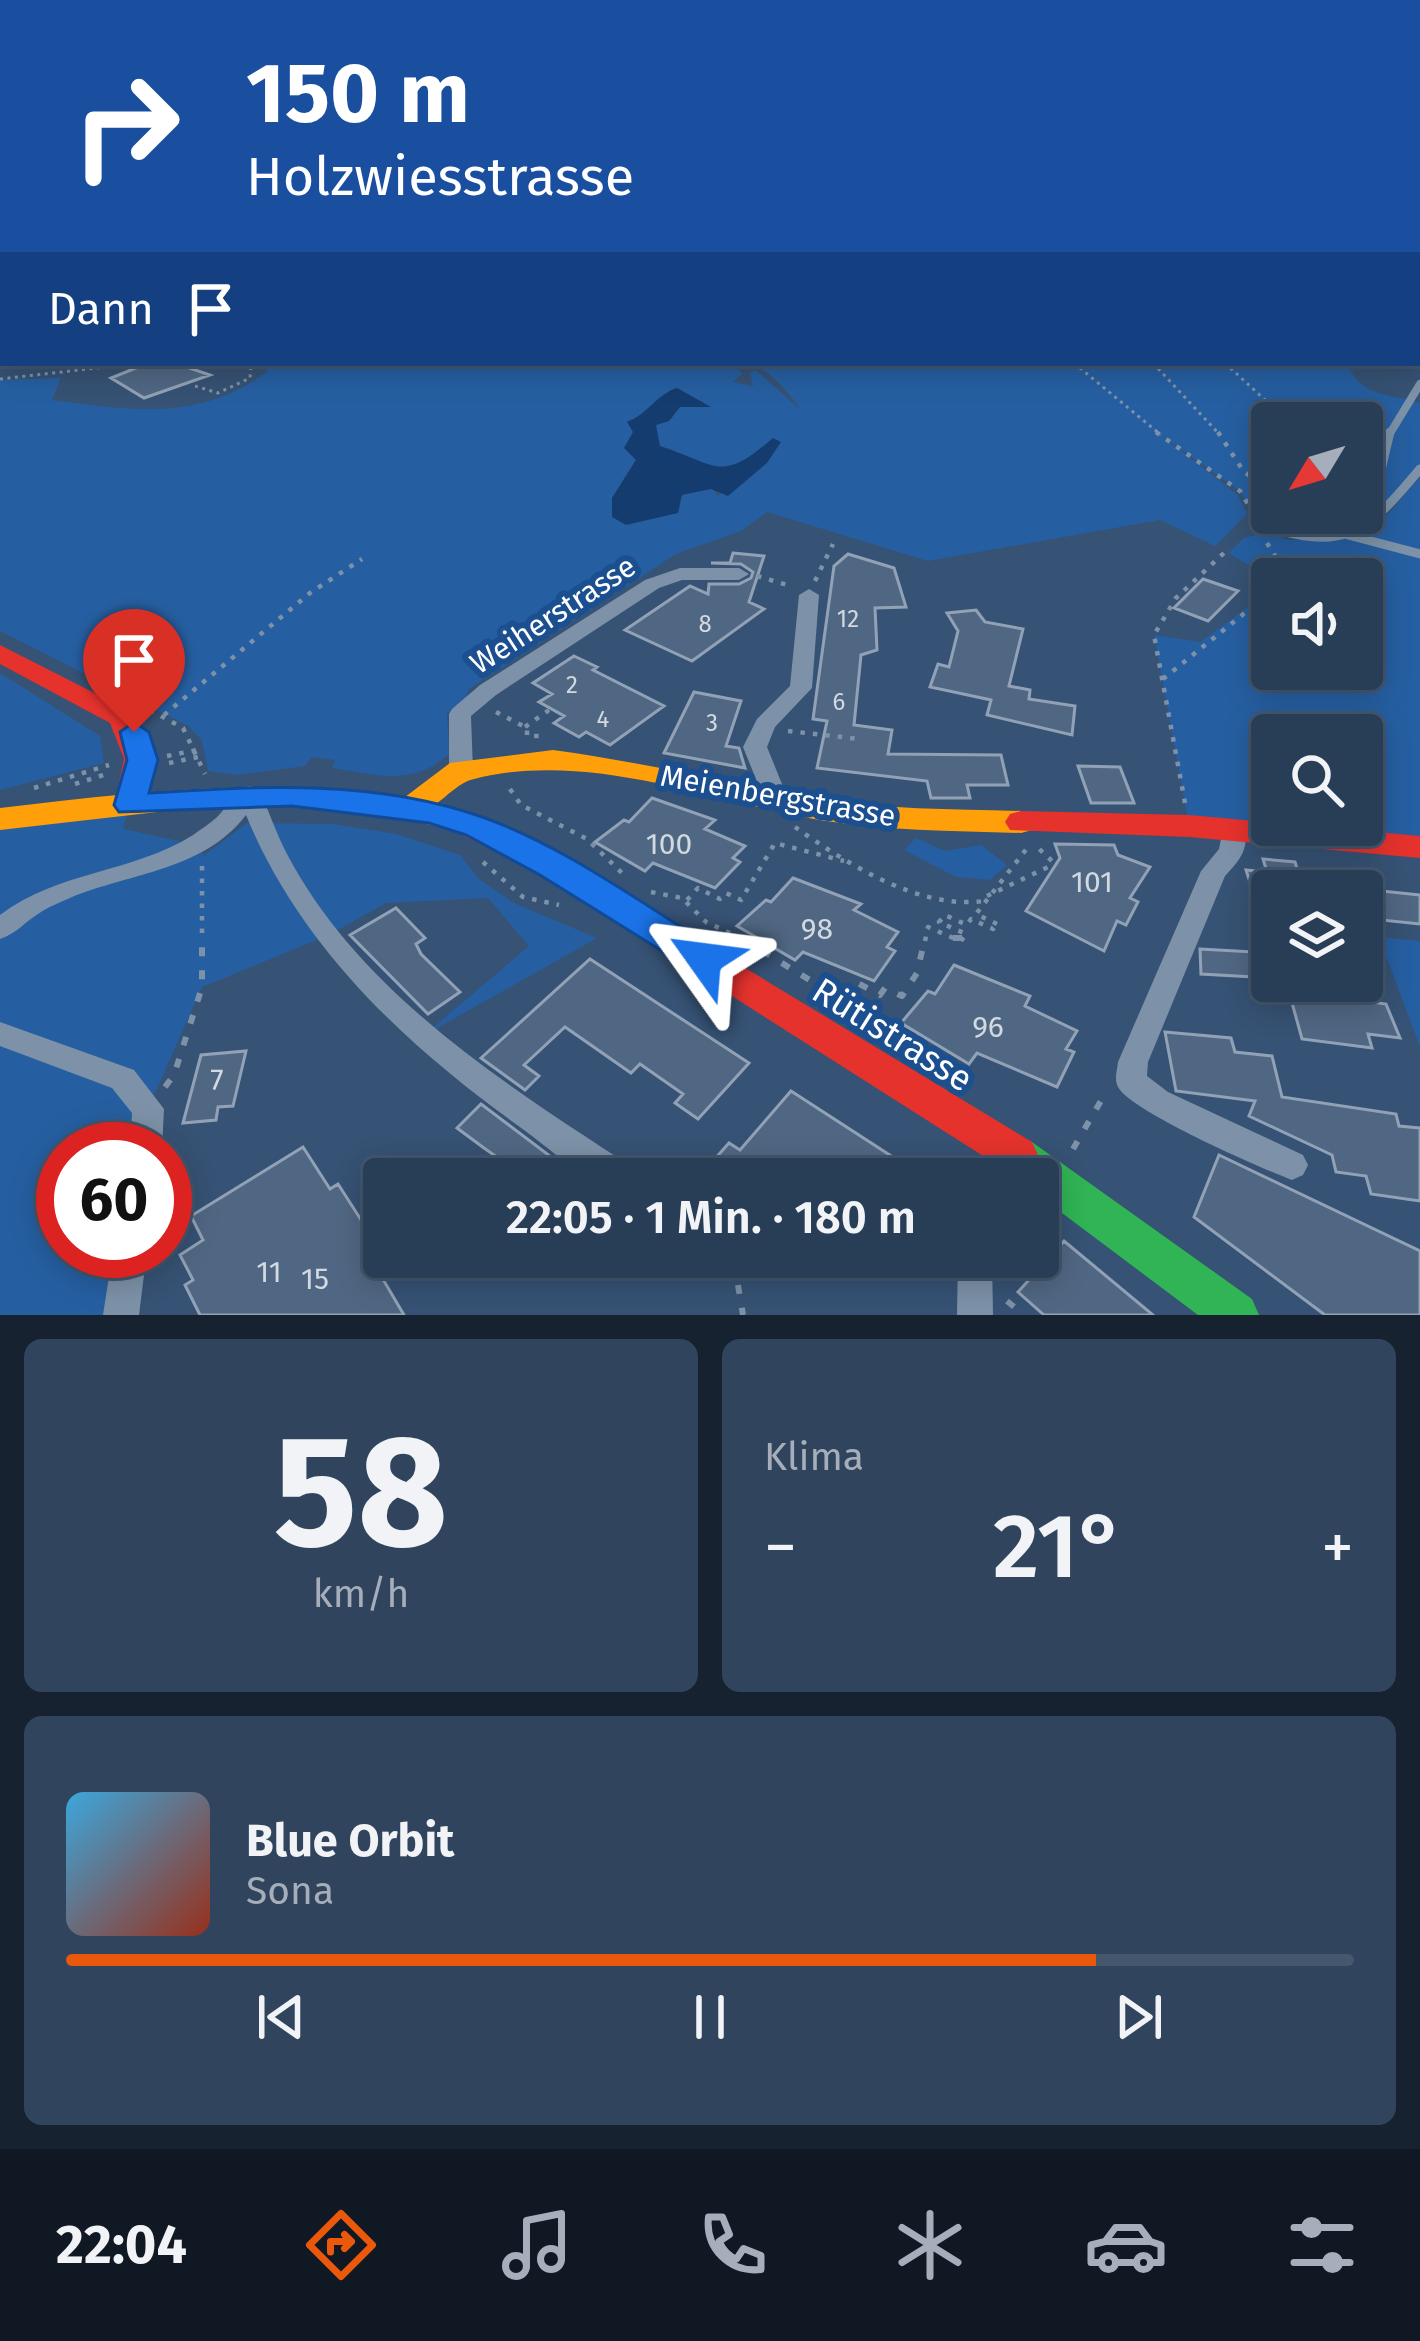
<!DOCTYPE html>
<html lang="de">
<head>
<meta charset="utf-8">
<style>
  :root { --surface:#283e57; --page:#30455d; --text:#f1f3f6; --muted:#a5aeba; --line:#44576d; --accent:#ea580c }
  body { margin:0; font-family:"Fira Sans",sans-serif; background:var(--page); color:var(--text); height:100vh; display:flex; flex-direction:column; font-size:45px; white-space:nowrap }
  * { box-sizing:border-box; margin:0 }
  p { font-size:39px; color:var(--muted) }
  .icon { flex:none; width:66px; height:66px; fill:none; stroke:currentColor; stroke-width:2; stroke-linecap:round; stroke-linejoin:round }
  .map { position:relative; height:1315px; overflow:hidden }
  .side { display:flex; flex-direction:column; gap:24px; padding:24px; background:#162230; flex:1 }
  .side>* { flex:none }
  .hud { position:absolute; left:0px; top:0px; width:1422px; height:366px; box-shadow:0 6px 30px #0003,0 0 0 3px var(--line); background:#1a4fa0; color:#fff; overflow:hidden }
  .needle { width:78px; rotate:232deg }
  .buttons { position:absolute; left:1251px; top:402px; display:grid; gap:24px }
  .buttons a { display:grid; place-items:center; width:132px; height:132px; border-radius:12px; background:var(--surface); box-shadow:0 6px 30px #0003,0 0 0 3px var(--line); font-size:60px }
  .speed { position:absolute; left:36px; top:1122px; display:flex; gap:24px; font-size:60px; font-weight:700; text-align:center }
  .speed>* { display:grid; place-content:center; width:156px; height:156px; border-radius:50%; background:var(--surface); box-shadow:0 6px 30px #0003,0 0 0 3px var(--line); line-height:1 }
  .speed .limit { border:18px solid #d22; background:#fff; color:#111 }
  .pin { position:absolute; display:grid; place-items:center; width:102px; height:102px; color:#fff; margin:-123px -51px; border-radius:50% 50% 50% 0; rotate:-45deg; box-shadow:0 0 12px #0007 }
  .pin .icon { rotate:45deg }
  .me { position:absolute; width:132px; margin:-66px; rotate:301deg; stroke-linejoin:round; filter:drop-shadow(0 0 9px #0008) }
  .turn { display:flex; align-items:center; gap:42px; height:252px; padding:0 48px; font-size:54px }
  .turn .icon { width:156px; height:156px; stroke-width:2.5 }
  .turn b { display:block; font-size:84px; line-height:102px }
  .then { display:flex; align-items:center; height:114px; padding:0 48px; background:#0003; gap:24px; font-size:45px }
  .big { font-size:90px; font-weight:600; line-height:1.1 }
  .side .widget { flex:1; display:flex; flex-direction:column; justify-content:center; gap:18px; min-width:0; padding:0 42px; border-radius:18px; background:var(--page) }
  .side .dial { align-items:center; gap:0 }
  .dial b { font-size:156px; line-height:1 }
  .song { display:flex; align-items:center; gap:36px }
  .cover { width:144px; height:144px; border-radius:18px; background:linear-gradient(135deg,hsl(200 70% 55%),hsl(10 70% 35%)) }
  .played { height:12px; border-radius:6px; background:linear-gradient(90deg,var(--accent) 80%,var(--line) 80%) }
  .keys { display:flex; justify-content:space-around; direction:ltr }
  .heat { display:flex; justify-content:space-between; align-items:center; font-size:66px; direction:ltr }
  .side .tiles { flex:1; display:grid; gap:24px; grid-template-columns:1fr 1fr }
  .widget:last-child { grid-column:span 2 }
  .trip { position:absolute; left:363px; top:1158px; width:696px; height:120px; border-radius:12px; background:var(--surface); box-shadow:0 6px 30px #0003,0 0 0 3px var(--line); font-weight:600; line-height:120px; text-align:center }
  .dock { display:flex; height:192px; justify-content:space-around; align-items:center; background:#101923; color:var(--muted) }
  .dock .icon { width:84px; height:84px }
  .dock .on { color:var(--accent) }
  .dock b { font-size:54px; color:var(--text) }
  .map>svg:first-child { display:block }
  .green { fill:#265fa1; fill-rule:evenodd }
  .water { fill:#153c6e }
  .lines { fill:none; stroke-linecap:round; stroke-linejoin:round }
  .river { fill:#153c6e; fill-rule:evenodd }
  .building { fill:#506783; stroke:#92a2b6; stroke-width:3 }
  .path-far2 { stroke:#7d92a8; stroke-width:3; stroke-dasharray:3 4.5; stroke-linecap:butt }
  .path-far1 { stroke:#7d92a8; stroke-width:4.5; stroke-dasharray:4.5 8; stroke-linecap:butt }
  .path { stroke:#7d92a8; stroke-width:6; stroke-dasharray:9 14; stroke-linecap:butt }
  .lane-far1 { stroke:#7d92a8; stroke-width:8 }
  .lane { stroke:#7d92a8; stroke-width:9 }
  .street { fill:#7d92a8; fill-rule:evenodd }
  .fast { fill:#30b455; fill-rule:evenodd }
  .slow { fill:#ff9f0a; fill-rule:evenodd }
  .jam { fill:#e5322d; fill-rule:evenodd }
  .route { fill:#1a73e8; stroke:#114b97; stroke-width:3 }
  .labels { text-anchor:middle; stroke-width:12; stroke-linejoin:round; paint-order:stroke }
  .number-label { font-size:24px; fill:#d3d9e0 }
  .street-label { font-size:30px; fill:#fff; stroke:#1b4f8f }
  .near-number-label { font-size:30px; fill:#d3d9e0 }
  .near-street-label { font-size:36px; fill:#fff; stroke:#1b4f8f }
</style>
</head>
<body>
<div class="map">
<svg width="1420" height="1315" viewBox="0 0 1420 1315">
  <rect width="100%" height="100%" fill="#365274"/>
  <path class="green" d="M258,363H726L743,373L733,382L753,386L750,372L757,371L804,413C785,390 772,368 743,363H1346C1363,398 1387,393 1420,403V469C1367,523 1336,551 1258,524L1240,491L1155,431L1238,495L1247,514L1215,546L1160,520L928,561L767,512L741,531L676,554L469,689L460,714L447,712L449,754C411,787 378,775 332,768L335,760L312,757L305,766L238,775L208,771L202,740L188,726L0,631V380L61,378L52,400C134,410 197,423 268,371ZM677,389L711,407H680L669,421L656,425L659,446C718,465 720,484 773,439L718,496L712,489L612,498L636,459L625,448L633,432L628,421C649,414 657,394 677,389ZM1272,423H1362V513H1272Z
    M1420,477V847L1189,826L1154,635L1200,642L1272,590V669H1362V579L1272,580L1229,553L1244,538L1267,532L1288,540L1370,539L1362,534L1379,524ZM1272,735H1362V825H1272Z
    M0,673L100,736L104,763L0,790Z
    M130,805L123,829L202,846L203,856L247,823L333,824L396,834L460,855L479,879L514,903L597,938L423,1036L529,946L488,898L386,903L329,935L202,987L148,1109L141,1149H63V1251H123L112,1315H0V819Z
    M916,838L945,851L981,845L1007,865L990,880L956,877L904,850Z
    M1379,937L1420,941V1047Z"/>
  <path class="water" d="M677,388L711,407H680L669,421L656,425L660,446C718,465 720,484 773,438L781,442L767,463L728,496L711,489L682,495L678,513L626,525L612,517V498L636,460L624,448L633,432L627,422C648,414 657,394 677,388Z"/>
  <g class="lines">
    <path class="river" d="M0,207H3V221H0Z"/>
  </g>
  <path class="building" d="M148,363H175L210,375L144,398L111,378Z
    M733,553L764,556L749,602L764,609L692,661L625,630L690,586L708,594L709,584H739L751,578L753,572L741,564L711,563H730Z
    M848,554L894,568L906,607L875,608L877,650L861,655L854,725L892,730L888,754L1001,755L1008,785H967L970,798H931L927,781L817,768L827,721L813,719L834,566Z
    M1203,579L1238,591L1208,621L1174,608Z
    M976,610L985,622L1023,629L1009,686L1030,690L1029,699L1075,706L1072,735L987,715L991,700L930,687L938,664L949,667L958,631L947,613Z
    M574,656L597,667L593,670L664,706L610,745L586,732L579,737L554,723L564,716L539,702L552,694L533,683Z
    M694,692L741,701L726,746L739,748L745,768L664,753Z
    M1078,766L1120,767L1134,803H1091Z
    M652,798L715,820L705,829L745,846L733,858L740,862L715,888L653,863L645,871L595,842L624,820L629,822Z
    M1055,844L1114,845L1118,855L1150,867L1130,898L1138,902L1126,925L1117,921L1104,951L1026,911L1060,858Z
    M1263,859L1295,862L1299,875L1319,877L1318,891H1272L1268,938L1246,870L1267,872Z
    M793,878L861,904L854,910L898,932L887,947L895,951L874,981L803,952L795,960L737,926L766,900L771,902Z
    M1362,889L1420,895V924L1362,918Z
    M396,908L425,938L416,944L421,954L460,992L428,1014L350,935Z
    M1200,949L1272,953V978L1201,974Z
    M590,959L749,1063L698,1119L675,1103L683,1094L640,1064L631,1073L565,1027L524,1065L539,1076L525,1090L481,1058Z
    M954,965L1030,996L1025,1006L1077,1031L1066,1049L1074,1052L1057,1087L977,1053L969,1064L901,1023L928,991L935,994Z
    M1286,981L1354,988L1358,1000L1386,1004L1400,1038L1368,1034L1372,1048L1302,1039Z
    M1165,1032L1231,1038L1235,1052L1272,1056L1282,1097L1396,1114L1399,1126L1420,1128V1201L1371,1194L1366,1176L1336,1172L1332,1155L1249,1116L1255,1101L1176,1091Z
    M246,1051L233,1106L218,1107L216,1120L183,1123L201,1055Z
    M791,1091L902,1163L891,1179H813L797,1168L788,1179H697L729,1143L740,1150Z
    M481,1104L563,1166L586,1179H528L484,1148L457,1128Z
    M303,1147L330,1189L338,1184L374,1240L379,1237L384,1257H392L400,1270L384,1281L404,1315H200L185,1285L193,1280L180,1255L203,1240L191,1216Z
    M1219,1155L1420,1251V1315H1325L1194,1217Z
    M1064,1241L1153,1315H1044L1018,1292Z"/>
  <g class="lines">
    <path class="path-far2" d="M1074,363L1161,435
      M1153,363L1220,435
      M1225,363L1290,423
      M0,379L141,363
      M195,386L218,393L250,378L251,363"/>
    <path class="path-far1" d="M1156,432L1240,491L1252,511
      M1218,432L1244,472L1272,490
      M1267,543L1282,567V579
      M757,576L791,586
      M815,581L833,544
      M1163,679L1272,591
      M150,710L183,728L205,774
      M496,712L527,728V736H539
      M164,715L310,593L362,559
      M525,727L549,710
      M788,731L860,739
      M167,756L197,750
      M169,763L198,757
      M75,784L110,773
      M34,788L109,765
      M510,789L521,805L587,839L623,874
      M1185,803L1154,635L1176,598L1226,551
      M795,827C846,863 919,910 984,901
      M483,862L523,897L559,905
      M202,866V941
      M651,892L682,898L706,922L747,941
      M987,896L1048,867L1052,861L1036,846
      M687,900L698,888L720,899L726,893L741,900L775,843L844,861
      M997,924L976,914L1028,847
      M925,941L928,927L960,941
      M961,941L966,934L939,922L945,915L967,925L971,919L993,929L997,924"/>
    <path class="path" d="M743,938C813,985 884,1020 951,1073
      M953,938H963
      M844,997L856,982L880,995L885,988L902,996L917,973L925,938
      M165,1087L174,1075L202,987V938
      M1073,1149L1106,1092
      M738,1285L743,1315
      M1007,1301L1024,1315"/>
    <path class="lane-far1" d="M1389,435L1420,384"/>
    <path class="lane" d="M1362,498L1380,474L1390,432
      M1258,524C1345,553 1366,534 1420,469
      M1262,524L1333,513
      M1348,535L1420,554"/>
    <path class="street" d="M0,186L3,187V193L0,192Z
      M680,568H739L749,574L739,580H682L659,588L496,695L471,716L473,770L469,775H453L449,770V714L452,709L480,685L645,580Z
      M809,589L819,595L812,688L775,727L767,747L784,789L777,806H759L756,800L760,789L743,747L757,719L790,686L799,595Z
      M249,786L258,788L261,794C270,814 277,835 287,854C360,993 506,1085 634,1168L638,1179C625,1179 605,1182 592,1177C569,1168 545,1145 524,1130C408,1047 301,949 246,815C204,870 131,873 72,897C61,902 48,907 38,914C25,922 16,934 0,939V915C58,871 133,873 193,835C200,830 209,824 216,818C228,807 233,791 249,786Z
      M1233,821L1242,824C1252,846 1240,860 1225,876L1148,1062L1147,1076L1168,1092L1303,1155L1308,1165L1303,1175L1292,1180C1258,1167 1140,1115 1120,1090C1113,1081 1117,1072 1118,1062L1201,871L1219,849L1224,824Z
      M0,1022L134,1070L164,1109L162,1149H130L132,1113L112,1088L0,1046Z
      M113,1251H147L139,1315H103Z
      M712,1257H821L816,1269C794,1278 739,1278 717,1269Z
      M958,1257H992L993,1315H957Z"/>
    <path class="fast" d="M3,321V332L0,333V322Z
      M1017,1136L1032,1142L1252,1299L1259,1315H1198L1038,1195V1179C1016,1179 1006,1176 996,1155L1002,1142Z"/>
    <path class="slow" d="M553,750C642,762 729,783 818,798C885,810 953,809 1021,811L1032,814L1037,822L1032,830L1021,833C953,831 886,831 819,820C708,800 587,750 474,779C460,782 447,796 436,804L476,815L481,823L476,831L465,834L400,817L292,805L175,810L0,830V808C136,792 268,776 405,797L450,763Z"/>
    <path class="jam" d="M0,645L130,711L148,738L153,759L149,793L141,813H119L114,805L124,759L110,723L0,664Z
      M1021,811L1189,815L1420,836V858L1189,837L1010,830L1005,822L1010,814Z
      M465,812L564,858L1032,1142L1038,1155L1032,1168L1017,1174L1002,1168L540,874L454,831L449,823L454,815Z"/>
  </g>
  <linearGradient id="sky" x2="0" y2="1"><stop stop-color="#1e2d40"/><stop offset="0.43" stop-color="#4c6688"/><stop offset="1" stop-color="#4c6688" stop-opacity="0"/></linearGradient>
  <rect width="1420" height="322" fill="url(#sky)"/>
  <path class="route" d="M134,722L149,732L158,760L149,793C261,786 377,779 485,818C566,847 643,905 717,949L722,959L717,969H691L540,875L466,835L429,823L292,806L119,812L114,805L127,760L120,732Z"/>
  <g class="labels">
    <g class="number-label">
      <text x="848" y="627">12</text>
      <text x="705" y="632">8</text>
      <text x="572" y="693">2</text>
      <text x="839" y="710">6</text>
      <text x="603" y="727">4</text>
      <text x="712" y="731">3</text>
    </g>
    <g class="street-label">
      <text transform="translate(553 615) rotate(-33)" y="10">Weiherstrasse</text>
      <text transform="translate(778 796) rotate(10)" y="10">Meienbergstrasse</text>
    </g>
    <g class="near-number-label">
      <text x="669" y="854">100</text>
      <text x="1092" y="892">101</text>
      <text x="817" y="939">98</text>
      <text x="988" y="1037">96</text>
      <text x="217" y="1090">7</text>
      <text x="269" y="1282">11</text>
      <text x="315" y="1289">15</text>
    </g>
    <g class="near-street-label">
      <text transform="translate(893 1034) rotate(32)" y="13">Rütistrasse</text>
    </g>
  </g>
</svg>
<div class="buttons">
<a><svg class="needle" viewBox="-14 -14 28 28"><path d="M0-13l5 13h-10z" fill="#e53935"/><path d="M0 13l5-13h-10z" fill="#a5aeba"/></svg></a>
<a><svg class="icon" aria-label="sound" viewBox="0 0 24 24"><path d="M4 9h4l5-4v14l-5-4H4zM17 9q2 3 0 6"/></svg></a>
<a><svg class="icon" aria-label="search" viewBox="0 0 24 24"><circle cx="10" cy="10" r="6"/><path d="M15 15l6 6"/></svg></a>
<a><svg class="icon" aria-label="layers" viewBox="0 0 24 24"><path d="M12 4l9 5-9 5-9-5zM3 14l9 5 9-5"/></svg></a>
</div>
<div class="speed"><div class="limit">60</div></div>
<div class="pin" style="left:134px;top:732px;background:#d93025"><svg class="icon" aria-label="arrive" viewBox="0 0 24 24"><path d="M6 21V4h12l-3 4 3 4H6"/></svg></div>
<svg class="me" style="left:704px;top:959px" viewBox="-20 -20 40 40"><path d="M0-17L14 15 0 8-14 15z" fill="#1a73e8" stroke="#fff" stroke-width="4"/></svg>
<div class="trip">22:05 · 1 Min. · 180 m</div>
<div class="hud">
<div class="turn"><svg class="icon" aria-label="right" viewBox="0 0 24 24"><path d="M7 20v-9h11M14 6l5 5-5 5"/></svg><div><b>150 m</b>Holzwiesstrasse</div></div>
<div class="then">Dann<svg class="icon" aria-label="arrive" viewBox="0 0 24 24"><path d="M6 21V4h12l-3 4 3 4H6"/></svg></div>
</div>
</div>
<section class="side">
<div class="tiles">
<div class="widget dial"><b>58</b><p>km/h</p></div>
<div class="widget"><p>Klima</p>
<div class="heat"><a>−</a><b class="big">21°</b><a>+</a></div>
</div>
<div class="widget">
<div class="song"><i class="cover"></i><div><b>Blue Orbit</b><p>Sona</p></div></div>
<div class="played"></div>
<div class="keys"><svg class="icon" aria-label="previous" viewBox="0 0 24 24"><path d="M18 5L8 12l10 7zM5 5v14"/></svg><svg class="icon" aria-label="pause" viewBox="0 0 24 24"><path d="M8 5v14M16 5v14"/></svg><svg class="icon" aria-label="next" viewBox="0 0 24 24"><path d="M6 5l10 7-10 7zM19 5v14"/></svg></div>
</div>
</div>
</section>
<nav class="dock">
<b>22:04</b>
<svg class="icon on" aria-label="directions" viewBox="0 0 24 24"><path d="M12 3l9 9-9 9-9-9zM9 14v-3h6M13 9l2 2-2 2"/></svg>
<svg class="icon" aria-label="music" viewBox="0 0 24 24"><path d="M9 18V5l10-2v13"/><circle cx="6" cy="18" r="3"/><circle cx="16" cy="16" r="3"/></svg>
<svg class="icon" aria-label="phone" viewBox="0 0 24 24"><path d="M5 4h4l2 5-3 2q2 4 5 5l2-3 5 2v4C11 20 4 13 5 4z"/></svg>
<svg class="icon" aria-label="climate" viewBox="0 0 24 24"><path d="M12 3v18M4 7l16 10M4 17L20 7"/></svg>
<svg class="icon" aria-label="car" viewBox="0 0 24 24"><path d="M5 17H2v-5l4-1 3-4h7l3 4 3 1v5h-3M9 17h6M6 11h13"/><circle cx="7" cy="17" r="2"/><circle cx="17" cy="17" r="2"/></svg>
<svg class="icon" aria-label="filters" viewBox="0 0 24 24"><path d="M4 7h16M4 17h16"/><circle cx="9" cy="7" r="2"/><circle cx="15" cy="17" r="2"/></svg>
</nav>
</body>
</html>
